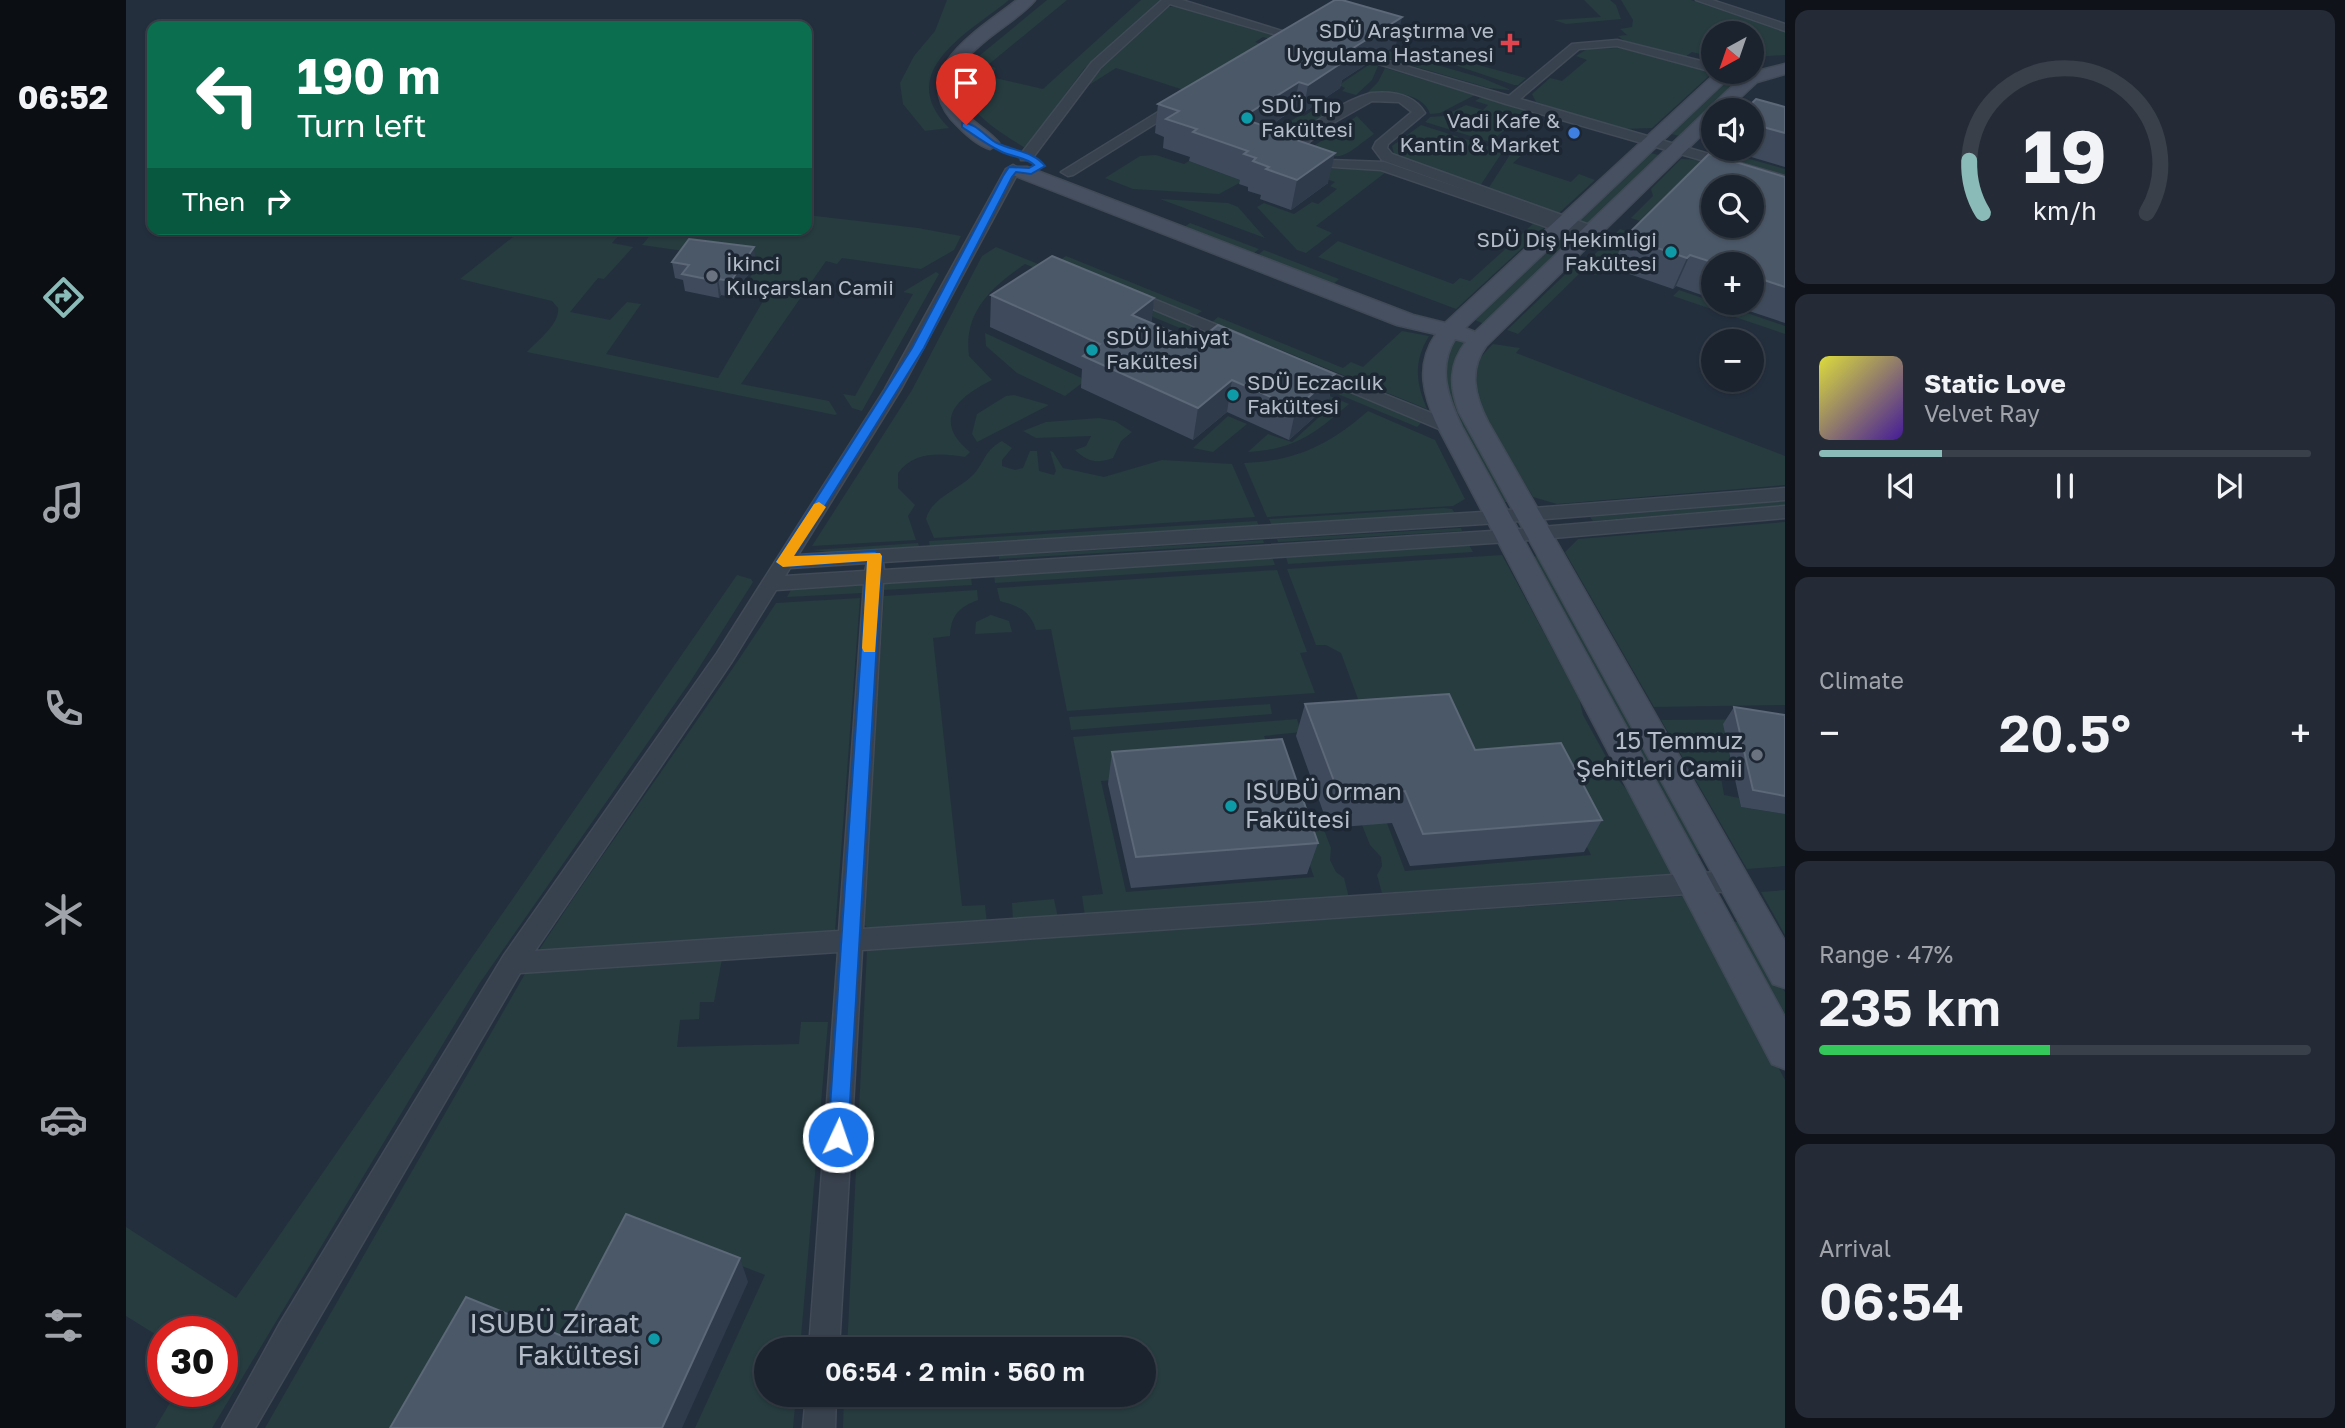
<!DOCTYPE html>
<html lang="en">
<head>
<meta charset="utf-8">
<style>
  :root { --surface:#1b232e; --page:#242b36; --text:#f1f3f6; --muted:#a0a4aa; --line:#39404a; --accent:#8bbbb9 }
  body { margin:0; font-family:"Golos Text",sans-serif; background:var(--page); color:var(--text); height:100vh; display:flex; flex-direction:column; font-size:26px; white-space:nowrap }
  * { box-sizing:border-box; margin:0 }
  p { font-size:23px; color:var(--muted) }
  .icon { flex:none; width:38px; height:38px; fill:none; stroke:currentColor; stroke-width:2; stroke-linecap:round; stroke-linejoin:round }
  .map { position:relative; flex:1; overflow:hidden }
  .drawer { display:flex; flex-direction:column; gap:10px; padding:10px; background:#0f1319; width:560px }
  .drawer>* { flex:none }
  .banner { position:absolute; left:21px; top:21px; width:665px; height:214px; border-radius:14px; box-shadow:0 2px 5px #0004,0 0 0 2px var(--line); background:#0b6e4f; color:#fff; overflow:hidden }
  .needle { width:46px; rotate:220deg }
  .controls { position:absolute; left:1575px; top:21px; display:grid; gap:14px }
  .controls a { display:grid; place-items:center; width:63px; height:63px; border-radius:50%; background:var(--surface); box-shadow:0 2px 5px #0004,0 0 0 2px var(--line); font-size:35px }
  .speed { position:absolute; left:21px; top:1316px; display:flex; gap:14px; font-size:35px; font-weight:700; text-align:center }
  .speed>* { display:grid; place-content:center; width:91px; height:91px; border-radius:50%; background:var(--surface); box-shadow:0 2px 5px #0004,0 0 0 2px var(--line); line-height:1 }
  .speed .limit { border:10px solid #d22; background:#fff; color:#111 }
  .pin { position:absolute; display:grid; place-items:center; width:60px; height:60px; color:#fff; margin:-72px -30px; border-radius:50% 50% 50% 0; rotate:-45deg; box-shadow:0 0 7px #0007 }
  .pin .icon { rotate:45deg }
  .me { position:absolute; width:77px; margin:-38px; rotate:3deg; stroke-linejoin:round; filter:drop-shadow(0 0 5px #0008) }
  .turn { display:flex; align-items:center; gap:24px; height:147px; padding:0 35px; font-size:32px }
  .turn .icon { width:91px; height:91px; stroke-width:2.5 }
  .turn b { display:block; font-size:49px; line-height:60px }
  .then { display:flex; align-items:center; height:66px; padding:0 35px; background:#0003; gap:14px; font-size:26px }
  .big { font-size:52px; font-weight:600; line-height:1.1 }
  .drawer .card { flex:1; display:flex; flex-direction:column; justify-content:center; gap:10px; min-width:0; padding:0 24px; border-radius:14px; background:var(--page) }
  .drawer .dial { align-items:center; gap:0 }
  .dial svg { height:182px; overflow:visible; fill:none; stroke:var(--line); stroke-width:7; stroke-linecap:round; text-anchor:middle }
  .dial text { fill:var(--text); stroke:none }
  .song { display:flex; align-items:center; gap:21px }
  .cover { width:84px; height:84px; border-radius:10px; background:linear-gradient(135deg,hsl(60 70% 55%),hsl(260 70% 35%)) }
  .played { height:7px; border-radius:4px; background:linear-gradient(90deg,var(--accent) 25%,var(--line) 25%) }
  .keys { display:flex; justify-content:space-around; direction:ltr }
  .heat { display:flex; justify-content:space-between; align-items:center; font-size:38px; direction:ltr }
  .charge { height:10px; border-radius:5px; background:linear-gradient(90deg,#34c759 47%,var(--line) 0) }
  .trip { position:absolute; left:628px; top:1337px; width:402px; height:70px; border-radius:35px; background:var(--surface); box-shadow:0 2px 5px #0004,0 0 0 2px var(--line); font-weight:600; line-height:70px; text-align:center }
  main { display:flex; flex:1; min-height:0 }
  .dock { display:flex; flex-direction:column; width:126px; justify-content:space-around; align-items:center; background:#0b0e12; color:var(--muted) }
  .dock .icon { width:49px; height:49px }
  .dock .selected { color:var(--accent) }
  .dock b { font-size:32px; color:var(--text) }
  .map>svg:first-child { display:block }
  .green { fill:#263c3f }
  .lines { fill:none; stroke-linecap:round; stroke-linejoin:round }
  .street-casing { stroke:#414a57; stroke-width:3 }
  .secondary-casing { stroke:#414a57; stroke-width:3 }
  .street { fill:#38414e; fill-rule:evenodd }
  .secondary { fill:#465061; fill-rule:evenodd }
  .wall { fill:#3f4b5c }
  .shaded-wall { fill:#2f3b4b }
  .building { fill:#4b5868; stroke:#5c6777; stroke-width:2; fill-rule:evenodd }
  .route { fill:#1a73e8; stroke:#114b97; stroke-width:2 }
  .slow { fill:#f59e0b }
  .health-dot { fill:#e0444e; stroke:#1d2633; stroke-width:2.5 }
  .culture-dot { fill:#0f9aa8; stroke:#1d2633; stroke-width:2.5 }
  .shop-dot { fill:#3f7fe0; stroke:#1d2633; stroke-width:2.5 }
  .worship-dot { fill:#6b7280; stroke:#1d2633; stroke-width:2.5 }
  .labels { text-anchor:middle; stroke-width:7; stroke-linejoin:round; paint-order:stroke }
  .far-poi-label { font-size:21px; fill:#b4bcc9; stroke:#1d2633; text-anchor:start }
  .poi-label { font-size:24px; fill:#b4bcc9; stroke:#1d2633; text-anchor:end }
  .near-poi-label { font-size:28px; fill:#b4bcc9; stroke:#1d2633; text-anchor:end }
</style>
</head>
<body>
<main>
<nav class="dock">
<b>06:52</b>
<svg class="icon selected" aria-label="directions" viewBox="0 0 24 24"><path d="M12 3l9 9-9 9-9-9zM9 14v-3h6M13 9l2 2-2 2"/></svg>
<svg class="icon" aria-label="music" viewBox="0 0 24 24"><path d="M9 18V5l10-2v13"/><circle cx="6" cy="18" r="3"/><circle cx="16" cy="16" r="3"/></svg>
<svg class="icon" aria-label="phone" viewBox="0 0 24 24"><path d="M5 4h4l2 5-3 2q2 4 5 5l2-3 5 2v4C11 20 4 13 5 4z"/></svg>
<svg class="icon" aria-label="climate" viewBox="0 0 24 24"><path d="M12 3v18M4 7l16 10M4 17L20 7"/></svg>
<svg class="icon" aria-label="car" viewBox="0 0 24 24"><path d="M5 17H2v-5l4-1 3-4h7l3 4 3 1v5h-3M9 17h6M6 11h13"/><circle cx="7" cy="17" r="2"/><circle cx="17" cy="17" r="2"/></svg>
<svg class="icon" aria-label="filters" viewBox="0 0 24 24"><path d="M4 7h16M4 17h16"/><circle cx="9" cy="7" r="2"/><circle cx="15" cy="17" r="2"/></svg>
</nav>
<div class="map">
<svg width="1659" height="1428" viewBox="0 0 1659 1428">
  <rect width="100%" height="100%" fill="#242f3e"/>
  <path class="green" d="M821,0H883C842,33 767,72 823,128L799,131L777,104L774,83L788,56L809,31Z
    M921,0H941L862,65L870,68L865,77L917,89L1015,0H1034L958,69L899,148C867,127 814,100 853,56Z
    M1458,0H1484L1490,5L1495,19L1440,24L1428,20L1475,17Z
    M1495,0H1565L1659,32V55L1626,57V33H1587V65L1578,62L1583,56L1566,52L1559,57L1500,42L1492,36L1501,35L1494,29L1506,27L1507,20Z
    M1053,6L1153,36L1147,40L1137,37L1129,42L1138,45L1064,92L990,68L960,87L979,64L1042,7Z
    M1494,48L1576,69L1584,75L1526,128L1497,129L1410,102L1406,94L1424,78L1436,81L1461,60L1450,56L1461,49Z
    M1263,51L1356,78L1385,90L1363,88L1256,57Z
    M1307,54H1312L1400,78L1392,85H1388L1305,57Z
    M1244,64L1252,66L1246,80L1230,95L1216,91L1219,88L1213,85Z
    M1259,68L1349,95L1314,113L1304,114C1298,92 1260,90 1241,93L1252,82Z
    M1602,80L1610,82L1554,136L1545,134Z
    M1356,97L1402,111L1364,142L1299,122L1304,117L1317,116L1340,105L1357,110L1362,105L1349,101Z
    M1197,104L1208,108L1166,136L1168,139L1154,148L1135,141L1174,115L1178,116Z
    M1231,116L1248,134C1222,152 1216,166 1185,148Z
    M1295,125L1377,151L1354,186L1268,154L1266,146Z
    M1588,149L1659,169V176L1587,155L1585,153L1592,152Z
    M1385,153L1395,156L1387,163L1445,182L1453,174L1469,180L1433,213L1362,189Z
    M1524,153L1533,155L1462,224L1453,221Z
    M1030,155L1058,164L1063,161L1117,181L1093,194L1007,189L979,178L1014,156Z
    M1143,159L1200,169L1245,168L1260,172L1190,226L1206,233L1180,253L1171,250L1131,207L1138,203L1168,214L1186,202L1192,204L1211,189L1204,186L1209,182Z
    M1555,159L1576,160L1626,187L1568,180L1523,224L1505,218L1527,196L1525,189Z
    M1034,199L1102,203L1112,207L1139,238Z
    M681,215L792,228L835,236L828,250L795,269L716,258L711,264L700,261L615,384L703,401L711,414L709,415L401,352C411,341 434,324 432,308L426,301L334,279L397,229H462L494,234L486,243L507,247L478,279L472,278L444,312L484,320L501,302L515,304L480,354L592,378L643,291L629,288L633,281L623,279L634,262L516,245L527,232L511,229H681Z
    M1064,223L1133,249L1124,256L1054,230Z
    M1408,223L1419,227L1330,309L1192,257L1212,241L1327,284L1334,278L1344,281Z
    M1494,229L1512,235L1471,275L1456,271L1392,334L1381,330L1450,264L1463,260Z
    M1440,234L1448,236L1358,324L1349,320Z
    M870,247L922,268L940,256L1076,311L1070,315L941,263L933,270L1067,326L1061,331L899,264C867,286 837,311 843,356L866,380C834,396 804,419 844,452L839,457C815,453 788,451 772,473V488L789,505L782,516L790,540L686,546L786,390L856,256Z
    M1138,250L1213,279L1204,287L1128,258Z
    M810,272L813,274L736,411L726,408L717,394L729,396L787,294L777,292Z
    M1553,290L1659,326V334L1547,296Z
    M1092,317L1217,368L1225,362L1237,367L1276,331L1303,336C1287,362 1290,383 1301,409L1086,322Z
    M1081,332L1294,421L1295,423L1291,427L1075,337Z
    M859,333L960,380L939,396L891,373L860,346Z
    M1330,339L1341,341L1334,352L1383,502H1371L1321,405L1318,359Z
    M1070,340L1223,404C1188,434 1170,449 1122,452L1142,434L1166,442L1205,406L1086,354L1042,361Z
    M1367,344L1394,348L1390,353L1659,456V485L1431,504L1407,497C1389,466 1342,408 1349,371C1351,360 1359,352 1367,344Z
    M888,395L923,405L851,442L846,434L851,414L880,396Z
    M1242,411L1309,440L1339,499L1327,506L1141,517L1118,463C1170,461 1203,445 1242,411Z
    M1102,416L1121,424L1087,452L1067,448Z
    M973,418L989,421L1006,432L995,441L987,458C970,464 962,462 949,450L960,446L965,436L910,438L897,431L920,422Z
    M876,441L886,448L876,460V466L889,470L897,468L904,451H911L913,471L928,475L930,471L924,451L927,452L937,468L978,477L1036,460L1106,464L1129,517L808,538L800,519C805,498 834,489 848,474C860,460 858,451 876,441Z
    M1659,501V505L1467,521L1464,517Z
    M1318,508L1326,509L1331,516L1147,528L1143,519Z
    M1131,521L1134,529L804,549L803,541Z
    M1659,522V705L1528,707L1439,552L1452,539Z
    M1335,528L1336,531L1152,542L1151,539Z
    M1137,540L1138,543L873,559V556Z
    M792,543L794,549L716,554L687,550Z
    M1343,545L1347,552L1162,564L1160,557Z
    M1376,555L1453,698L1457,715L1494,782L1508,797L1549,874L1256,893L1251,875L1256,866L1255,857L1244,845L1230,810L1255,807L1279,871L1465,855L1422,771L1340,776L1278,711L1271,697L1232,699L1215,653L1200,645H1190L1161,569Z
    M1415,556L1578,854H1565L1400,557Z
    M1146,557L1149,565L869,583L868,575Z
    M1151,570L1181,652L1174,653L1189,693L941,711L925,629L910,630C904,610 892,606 874,601L871,588Z
    M611,575L625,579L627,582L564,682L353,984L86,1428H29L51,1391H96V1332H37V1339L0,1316V1227L110,1298Z
    M845,577L846,585L757,590V582Z
    M736,584V593L661,597L666,588Z
    M851,590L852,600C833,607 825,615 824,636L807,638L836,906L859,905L861,924L746,931L737,924L758,596Z
    M734,598L709,932L411,953C488,835 573,722 650,603Z
    M865,615L883,621L886,632L849,634L850,622Z
    M1144,704L1146,714L945,730L943,717Z
    M1171,719L1175,732L1138,736L1148,767L975,781L1000,892L1188,877L1166,813L1191,812L1205,848L1204,860L1210,872L1218,878L1223,898L959,916L956,896L977,894L947,737Z
    M1659,719L1598,724L1608,779L1595,777L1598,795L1613,798L1615,807L1659,814V866L1621,869L1535,720Z
    M1659,890V935L1635,892Z
    M1561,896L1659,1080V1428H717L718,1395H1018V1349H721L741,950Z
    M928,899L932,918L887,921L886,903Z
    M1620,921L1659,992V1029L1606,922Z
    M596,959L588,1002H574L573,1019L554,1020L551,1047L673,1044L675,1022H702L674,1349H640V1395H670L667,1428H569L639,1275L505,1223L446,1339L354,1305L282,1428H139L400,972Z"/>
  <g class="lines">
    <defs>
      <path id="street" d="M1036,0H1056L1169,35L1152,46H1144V42L1154,36L1044,4L974,68L905,160H895V154L966,62Z
        M1570,0H1586L1659,24V31Z
        M1491,40L1587,64V72L1491,46L1453,49L1394,99L1659,176V184L1380,104L1253,64L1259,60L1383,96L1446,44Z
        M1594,72H1614L1631,78L1625,82Z
        M1245,93C1266,91 1288,94 1299,113L1262,144L1261,148L1266,154L1472,228L1474,231L1467,235L1466,240L1461,241L1255,170L1192,166L1168,156L1165,146C1183,123 1217,101 1245,93ZM1246,101L1273,102L1286,112L1250,142L1247,148L1256,160L1348,193L1258,162L1203,160L1179,151L1178,146L1207,123Z
        M1055,98L1059,99V105L947,175L942,176L935,172Z
        M887,165L894,169L775,389L672,555L1357,512L1659,488V500L1357,524L757,562L758,570L1382,530L1659,506V518L1382,542L757,583L737,929L1606,871L1614,874L1618,881L1614,888L1606,891L736,950L713,1349H683L712,952L394,973L129,1428H96L154,1323L378,955L591,653L759,389L880,169ZM741,563L739,571L659,576L664,568ZM738,584L713,931L409,951L605,663L650,590Z
        M1003,289L1118,336L1120,339L1118,342H1106L998,297L995,294Z
        M1181,363L1330,423L1332,427L1330,431H1318L1175,371L1173,368Z
        M680,1395H710L709,1428H677Z"/>
      <path id="secondary" d="M891,0H909C886,29 807,59 834,106C843,122 862,129 873,143L864,149C850,145 835,130 825,119C783,68 856,28 891,0Z
        M1659,64V74L1631,82L1601,110H1587V124L1360,346C1342,370 1349,397 1362,422L1659,941V988L1647,984L1333,412C1323,386 1323,364 1340,342L1329,339C1311,368 1322,398 1336,427L1659,1017V1069L1646,1064L1312,427C1297,395 1289,365 1310,334L1271,325L887,175L885,171L887,167H901L1287,315L1319,323L1591,72H1609L1339,328L1349,332L1619,74Z"/>
    </defs>
    <use href="#street" class="street-casing"/>
    <use href="#secondary" class="secondary-casing"/>
    <use href="#street" class="street"/>
    <use href="#secondary" class="secondary"/>
  </g>
  <path class="wall" d="M1270,45L1216,80L1214,88L1177,113L1167,110L1142,127L1144,131L1202,183L1165,210L1134,199L1135,195L1122,191V187L1113,184L1114,180L1063,161L1064,157L1037,148L1038,137L1029,133L1032,104Z
    M1659,107V167L1598,149H1626V110Z
    M1659,177V323L1599,303H1626V264H1587V299L1550,286L1547,289L1486,268L1499,237Z
    M546,262L630,263L607,297L595,295L593,298L559,291L557,280L549,278Z
    M865,295L1028,298L1025,323L1070,342L1209,374L1201,406L1163,440L1101,412L1067,440L955,388L956,369L864,327Z
    M1179,704L1349,750L1476,820L1458,852L1284,866L1266,823L1203,828L1170,736Z
    M1608,707L1659,715V814L1615,807L1597,724Z
    M986,752L1192,843L1181,874L1005,888L982,784Z"/>
  <path class="shaded-wall" d="M1276,17L1270,45L1216,80L1214,88L1177,113L1182,85L1213,57Z
    M1173,82L1167,110L1111,147L1115,118Z
    M1209,153L1202,183L1165,210L1171,180Z
    M628,247L630,263L607,297L605,281Z
    M1564,255L1550,286L1547,289L1561,258Z
    M592,279L595,295L593,298L591,281Z
    M1028,298L1025,330L1006,315Z
    M1209,374L1201,406L1163,440L1170,408Z
    M1106,380L1101,412L1067,440L1072,408Z
    M614,1258L622,1282L556,1428H536Z"/>
  <path class="building" d="M1209,0H1216L1276,17L1213,57L1220,60L1182,85L1173,82L1115,118L1144,128L1141,130L1209,153L1171,180L1140,169L1143,167L1127,161L1130,158L1118,154L1122,151L1067,132L1071,129L1040,119L1053,111L1032,104Z
    M1630,99L1659,107V133L1626,124V110H1619Z
    M1583,154L1659,177V287L1626,276V264H1592L1564,255L1561,258L1499,237ZM1587,187H1626V226H1587Z
    M563,239L628,247L605,281L592,279L591,281L556,274L563,265L546,262Z
    M926,256L1028,298L1006,315L1070,342L1092,325L1209,374L1170,408L1106,380L1072,408L957,356L974,344L865,295Z
    M1323,694L1349,750L1435,743L1476,820L1297,834L1279,791L1214,797L1179,704Z
    M1608,707L1659,715V796L1627,790Z
    M1156,739L1192,843L1010,857L986,752Z
    M500,1214L614,1258L536,1428H264L340,1297L436,1336Z"/>
  <path class="route" d="M836,123C849,122 859,136 869,142C886,151 908,151 919,166L905,174L890,172L886,177L798,348L668,556L749,551L756,556L722,1137L719,1144L712,1147L704,1144L702,1137L741,561L657,567L650,562L786,348L877,176L883,167L903,168L908,165C900,157 886,157 876,152C861,145 849,136 836,127Z"/>
  <path class="slow" d="M693,502L700,507L668,556L754,553L756,556L749,652H738L736,648L741,561L657,567L650,562L688,504Z"/>
  <path class="health-dot" d="M1380.5 32.5h7v7h7v7h-7v7h-7v-7h-7v-7h7z"/>
  <g class="culture-dot">
    <circle cx="1121" cy="118" r="7"/>
    <circle cx="1545" cy="252" r="7"/>
    <circle cx="966" cy="350" r="7"/>
    <circle cx="1107" cy="395" r="7"/>
    <circle cx="1105" cy="806" r="7"/>
    <circle cx="528" cy="1339" r="7"/>
  </g>
  <circle class="shop-dot" cx="1448" cy="133" r="7"/>
  <g class="worship-dot">
    <circle cx="586" cy="276" r="7"/>
    <circle cx="1631" cy="755" r="7"/>
  </g>
  <g class="labels">
    <g class="far-poi-label">
      <text x="1368" y="38" text-anchor="end">SDÜ Araştırma ve<tspan x="1368" dy="24">Uygulama Hastanesi</tspan></text>
      <text x="1135" y="113">SDÜ Tıp<tspan x="1135" dy="24">Fakültesi</tspan></text>
      <text x="1434" y="128" text-anchor="end">Vadi Kafe &amp;<tspan x="1434" dy="24">Kantin &amp; Market</tspan></text>
      <text x="1531" y="247" text-anchor="end">SDÜ Diş Hekimliği<tspan x="1531" dy="24">Fakültesi</tspan></text>
      <text x="600" y="271">İkinci<tspan x="600" dy="24">Kılıçarslan Camii</tspan></text>
      <text x="980" y="345">SDÜ İlahiyat<tspan x="980" dy="24">Fakültesi</tspan></text>
      <text x="1121" y="390">SDÜ Eczacılık<tspan x="1121" dy="24">Fakültesi</tspan></text>
    </g>
    <g class="poi-label">
      <text x="1617" y="749">15 Temmuz<tspan x="1617" dy="28">Şehitleri Camii</tspan></text>
      <text x="1119" y="800" text-anchor="start">ISUBÜ Orman<tspan x="1119" dy="28">Fakültesi</tspan></text>
    </g>
    <g class="near-poi-label">
      <text x="514" y="1333">ISUBÜ Ziraat<tspan x="514" dy="32">Fakültesi</tspan></text>
    </g>
  </g>
</svg>
<div class="controls">
<a><svg class="needle" viewBox="-14 -14 28 28"><path d="M0-13l5 13h-10z" fill="#e53935"/><path d="M0 13l5-13h-10z" fill="#a0a4aa"/></svg></a>
<a><svg class="icon" aria-label="sound" viewBox="0 0 24 24"><path d="M4 9h4l5-4v14l-5-4H4zM17 9q2 3 0 6"/></svg></a>
<a><svg class="icon" aria-label="search" viewBox="0 0 24 24"><circle cx="10" cy="10" r="6"/><path d="M15 15l6 6"/></svg></a>
<a>+</a>
<a>−</a>
</div>
<div class="speed"><div class="limit">30</div></div>
<div class="pin" style="left:840px;top:125px;background:#d93025"><svg class="icon" aria-label="arrive" viewBox="0 0 24 24"><path d="M6 21V4h12l-3 4 3 4H6"/></svg></div>
<svg class="me" style="left:712px;top:1137px" viewBox="-20 -20 40 40"><circle r="17" fill="#1a73e8" stroke="#fff" stroke-width="3"/><path d="M0-11L8 9 0 5-8 9z" fill="#fff"/></svg>
<div class="trip">06:54 · 2 min · 560 m</div>
<div class="banner">
<div class="turn"><svg class="icon" aria-label="left" viewBox="0 0 24 24"><path d="M17 20v-9H6M10 6l-5 5 5 5"/></svg><div><b>190 m</b>Turn left</div></div>
<div class="then">Then<svg class="icon" aria-label="right" viewBox="0 0 24 24"><path d="M7 20v-9h11M14 6l5 5-5 5"/></svg></div>
</div>
</div>
<section class="drawer">
<div class="card dial"><svg viewBox="0 0 100 80">
<path d="M14 69A42 42 0 1 1 86 69"/>
<path d="M14 69A42 42 0 0 1 8 46" stroke="#8bbbb9"/>
<text x="50" y="56" font-size="32" font-weight="700">19</text>
<text x="50" y="72" font-size="11">km/h</text>
</svg></div>
<div class="card">
<div class="song"><i class="cover"></i><div><b>Static Love</b><p>Velvet Ray</p></div></div>
<div class="played"></div>
<div class="keys"><svg class="icon" aria-label="previous" viewBox="0 0 24 24"><path d="M18 5L8 12l10 7zM5 5v14"/></svg><svg class="icon" aria-label="pause" viewBox="0 0 24 24"><path d="M8 5v14M16 5v14"/></svg><svg class="icon" aria-label="next" viewBox="0 0 24 24"><path d="M6 5l10 7-10 7zM19 5v14"/></svg></div>
</div>
<div class="card"><p>Climate</p>
<div class="heat"><a>−</a><b class="big">20.5°</b><a>+</a></div>
</div>
<div class="card"><p>Range · 47%</p><b class="big">235 km</b><div class="charge"></div></div>
<div class="card"><p>Arrival</p><b class="big">06:54</b></div>
</section>
</main>
</body>
</html>
